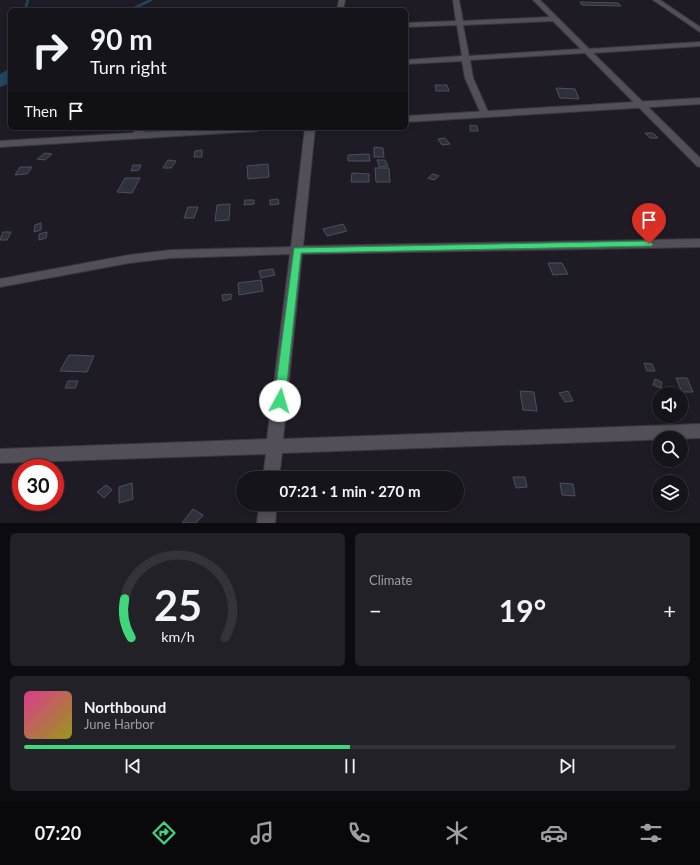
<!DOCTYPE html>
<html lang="en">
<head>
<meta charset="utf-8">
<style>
  :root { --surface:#16141b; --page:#232128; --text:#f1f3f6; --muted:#9e9ea3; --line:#35333a; --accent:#40d77c }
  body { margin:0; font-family:Lato,sans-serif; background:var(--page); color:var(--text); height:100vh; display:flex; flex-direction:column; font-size:15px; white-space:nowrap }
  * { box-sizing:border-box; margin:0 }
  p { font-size:13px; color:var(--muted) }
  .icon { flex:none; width:22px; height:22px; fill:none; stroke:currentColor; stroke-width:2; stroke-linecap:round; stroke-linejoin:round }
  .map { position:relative; height:523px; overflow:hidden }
  .details { display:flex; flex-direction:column; gap:10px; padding:10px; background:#0c0b0f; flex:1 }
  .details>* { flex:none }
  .hud { position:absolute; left:8px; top:8px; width:400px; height:122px; border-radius:6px; box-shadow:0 2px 6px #0003,0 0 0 1px var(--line); background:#16141b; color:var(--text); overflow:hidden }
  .buttons { position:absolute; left:652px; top:387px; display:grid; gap:8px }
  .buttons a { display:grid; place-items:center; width:36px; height:36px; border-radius:50%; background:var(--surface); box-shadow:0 2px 6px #0003,0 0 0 1px var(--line); font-size:20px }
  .speed { position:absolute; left:12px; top:459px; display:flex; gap:8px; font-size:20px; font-weight:700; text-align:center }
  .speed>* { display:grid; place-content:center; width:52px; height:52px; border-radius:50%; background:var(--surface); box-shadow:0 2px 6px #0003,0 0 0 1px var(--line); line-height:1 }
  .speed .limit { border:6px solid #d22; background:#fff; color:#111 }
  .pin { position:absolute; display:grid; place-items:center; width:34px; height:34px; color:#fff; margin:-41px -17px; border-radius:50% 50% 50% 0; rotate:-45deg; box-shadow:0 0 4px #0007 }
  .pin .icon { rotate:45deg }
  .me { position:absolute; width:44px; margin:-22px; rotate:6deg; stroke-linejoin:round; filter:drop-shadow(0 0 3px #0008) }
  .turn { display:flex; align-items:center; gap:14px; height:84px; padding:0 16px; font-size:18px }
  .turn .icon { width:52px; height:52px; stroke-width:2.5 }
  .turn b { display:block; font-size:28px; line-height:34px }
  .then { display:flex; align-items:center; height:38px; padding:0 16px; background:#0003; gap:8px; font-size:15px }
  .big { font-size:30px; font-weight:700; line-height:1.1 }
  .details .widget { flex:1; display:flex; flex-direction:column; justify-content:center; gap:6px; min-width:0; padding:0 14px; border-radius:6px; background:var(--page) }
  .details .dial { align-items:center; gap:0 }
  .dial svg { height:104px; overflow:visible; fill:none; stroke:var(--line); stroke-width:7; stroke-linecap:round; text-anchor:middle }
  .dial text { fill:var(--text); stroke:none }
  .song { display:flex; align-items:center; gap:12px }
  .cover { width:48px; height:48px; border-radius:6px; background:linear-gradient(135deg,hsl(330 70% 55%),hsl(60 70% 35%)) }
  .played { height:4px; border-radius:2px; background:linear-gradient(90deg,var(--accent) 50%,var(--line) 50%) }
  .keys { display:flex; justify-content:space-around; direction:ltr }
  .heat { display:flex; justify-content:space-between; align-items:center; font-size:22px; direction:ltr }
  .details .tiles { flex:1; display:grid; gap:10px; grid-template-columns:1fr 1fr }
  .widget:last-child { grid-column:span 2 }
  .trip { position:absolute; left:236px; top:471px; width:228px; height:40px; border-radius:20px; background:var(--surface); box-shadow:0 2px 6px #0003,0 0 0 1px var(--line); font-weight:700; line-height:40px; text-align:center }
  .menu { display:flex; height:64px; justify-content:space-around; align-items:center; background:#09080b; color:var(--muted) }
  .menu .icon { width:28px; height:28px }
  .menu .selected { color:var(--accent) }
  .menu b { font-size:18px; color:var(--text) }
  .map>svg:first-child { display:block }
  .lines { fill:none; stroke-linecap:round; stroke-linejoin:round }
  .stream { stroke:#22465f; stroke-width:2.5 }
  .river { fill:#22465f; fill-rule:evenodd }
  .building { fill:#2e313b; stroke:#4c505a }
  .minor-casing { stroke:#3a383f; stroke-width:2 }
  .tertiary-casing { stroke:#3a383f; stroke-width:2 }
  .minor { fill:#524f59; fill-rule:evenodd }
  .tertiary { fill:#524f59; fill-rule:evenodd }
  .route { fill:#40d77c; stroke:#2a8c51 }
</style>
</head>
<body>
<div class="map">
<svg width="700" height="523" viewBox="0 0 700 523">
  <rect width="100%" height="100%" fill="#1e1b24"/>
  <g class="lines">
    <path class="stream" d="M25,10L28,0
      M130,10L151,0"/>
    <path class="river" d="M10,68V81L6,85L0,87V74Z"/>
  </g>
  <path class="building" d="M580,2L618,3L621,6L582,5Z
    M435,85H447L449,91H436Z
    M556,88L575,89L579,99L560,98Z
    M470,125L477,126L478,131H470Z
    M645,133H653L658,138H650Z
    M445,138L450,144L442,145L438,139Z
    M374,147L383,148L384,157H374Z
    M202,150V157H194L195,151Z
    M45,153L52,154L45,160L37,159Z
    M369,154L370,161H348V155Z
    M168,160L176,161L171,168H163Z
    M377,160H385L388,166L379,167Z
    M268,164L269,177L248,179L247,166Z
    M133,165H141L139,170L131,171Z
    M20,167H32L27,174L15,175Z
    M375,168H389L390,182H376Z
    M352,173L369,174V182H351Z
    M433,174L439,176L434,180L428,178Z
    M125,178H140L132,193L117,192Z
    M278,199L279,204L270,205V200Z
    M245,200H254V204L244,205Z
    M230,204L229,220L215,221L217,205Z
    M188,207H198L194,218H184Z
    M41,223V230L34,232L35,225Z
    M343,224L347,231L327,236L323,229Z
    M3,232H11L7,240H0Z
    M47,232L46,238L39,240V234Z
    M548,263H562L568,274L553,275Z
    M273,269L275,275L261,278L259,271Z
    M261,280L263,291L239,295L238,283Z
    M231,294V299L223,301L222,295Z
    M69,355L94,356L87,372L60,371Z
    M644,363L652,364L655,371H647Z
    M676,378H687L693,392H682Z
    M655,379L662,382L661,388L653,385Z
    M68,381H78L75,388H65Z
    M520,391L534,392L537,411L523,410Z
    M568,391L573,401L565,402L559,393Z
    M513,477H525L527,487L516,488Z
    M132,483L133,499L119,503V487Z
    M560,483L573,484L575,496L562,495Z
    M106,485L112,490L104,498L97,492Z
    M193,509L203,515L196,523H182Z"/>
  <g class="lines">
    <defs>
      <path id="minor" d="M339,0H345L343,10H337Z
        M453,0H459L463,21L550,17L533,0H540L589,49L700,42V46L593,53L700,158V167L697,166L585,53L470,60L473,78L489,114L488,116H482L465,78L462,61L406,64V60L462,56L457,25L406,27V23L456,21ZM553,21L581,49L469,56L463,25Z
        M653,0H660L700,27V32Z
        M137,128H147L140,137L137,138L132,135Z
        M305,128H315L303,246L700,239V247L302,254L283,439L700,424V438L282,453L279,478H263L266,454L0,463V449L267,439L290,254L171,258L129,263L0,287V279L129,255L171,250L291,247Z
        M259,504H277L275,523H257Z"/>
      <path id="tertiary" d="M700,98V104L406,122V116Z
        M214,128H263L258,131L0,147V141Z"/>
    </defs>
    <use href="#minor" class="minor-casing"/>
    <use href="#tertiary" class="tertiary-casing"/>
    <use href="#minor" class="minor"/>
    <use href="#tertiary" class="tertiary"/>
  </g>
  <path class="route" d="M649,241L653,244L652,246L301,253L285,401L284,405H276L274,401L294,248Z"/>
</svg>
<div class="buttons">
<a><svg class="icon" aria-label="sound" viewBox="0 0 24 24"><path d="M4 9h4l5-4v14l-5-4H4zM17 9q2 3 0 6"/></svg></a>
<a><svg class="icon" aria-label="search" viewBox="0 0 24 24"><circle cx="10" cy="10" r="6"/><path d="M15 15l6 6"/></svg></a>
<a><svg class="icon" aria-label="layers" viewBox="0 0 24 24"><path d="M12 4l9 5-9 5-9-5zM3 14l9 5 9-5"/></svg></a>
</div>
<div class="speed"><div class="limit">30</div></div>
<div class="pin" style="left:649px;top:244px;background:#d93025"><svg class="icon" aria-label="arrive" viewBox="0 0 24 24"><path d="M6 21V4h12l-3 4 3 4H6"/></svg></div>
<svg class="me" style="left:280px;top:401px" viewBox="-20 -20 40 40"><circle r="19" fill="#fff"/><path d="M0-13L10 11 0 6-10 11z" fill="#40d77c"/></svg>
<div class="trip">07:21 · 1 min · 270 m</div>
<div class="hud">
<div class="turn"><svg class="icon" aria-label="right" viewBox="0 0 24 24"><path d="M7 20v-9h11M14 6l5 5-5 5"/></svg><div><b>90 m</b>Turn right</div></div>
<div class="then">Then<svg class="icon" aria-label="arrive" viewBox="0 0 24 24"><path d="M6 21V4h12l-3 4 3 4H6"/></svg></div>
</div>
</div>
<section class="details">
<div class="tiles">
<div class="widget dial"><svg viewBox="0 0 100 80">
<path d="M14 69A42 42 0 1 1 86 69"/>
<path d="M14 69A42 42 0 0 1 9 39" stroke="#40d77c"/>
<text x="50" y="56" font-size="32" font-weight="700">25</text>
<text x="50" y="72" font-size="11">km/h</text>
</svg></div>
<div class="widget"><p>Climate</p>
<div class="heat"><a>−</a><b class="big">19°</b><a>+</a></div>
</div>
<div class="widget">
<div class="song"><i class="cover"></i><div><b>Northbound</b><p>June Harbor</p></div></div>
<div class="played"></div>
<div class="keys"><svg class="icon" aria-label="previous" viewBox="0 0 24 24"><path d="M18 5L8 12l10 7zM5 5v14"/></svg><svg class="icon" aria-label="pause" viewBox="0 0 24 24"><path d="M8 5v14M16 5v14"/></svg><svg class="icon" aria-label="next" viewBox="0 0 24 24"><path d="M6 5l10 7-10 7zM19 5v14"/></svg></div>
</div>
</div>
</section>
<nav class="menu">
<b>07:20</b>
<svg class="icon selected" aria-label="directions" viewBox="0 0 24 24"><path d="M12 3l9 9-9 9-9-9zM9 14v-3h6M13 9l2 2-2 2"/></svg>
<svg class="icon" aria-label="music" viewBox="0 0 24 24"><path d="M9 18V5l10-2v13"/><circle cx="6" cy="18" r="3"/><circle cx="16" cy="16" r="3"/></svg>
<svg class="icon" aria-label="phone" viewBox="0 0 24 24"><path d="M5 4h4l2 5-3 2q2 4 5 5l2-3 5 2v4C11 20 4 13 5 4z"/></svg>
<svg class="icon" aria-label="climate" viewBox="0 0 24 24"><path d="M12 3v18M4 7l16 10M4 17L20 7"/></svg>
<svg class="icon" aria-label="car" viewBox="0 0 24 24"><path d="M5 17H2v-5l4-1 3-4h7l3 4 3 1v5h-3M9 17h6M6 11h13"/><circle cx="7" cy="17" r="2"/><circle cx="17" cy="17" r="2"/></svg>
<svg class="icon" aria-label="filters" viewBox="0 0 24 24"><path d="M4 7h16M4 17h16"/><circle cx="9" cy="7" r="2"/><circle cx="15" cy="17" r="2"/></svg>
</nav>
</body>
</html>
